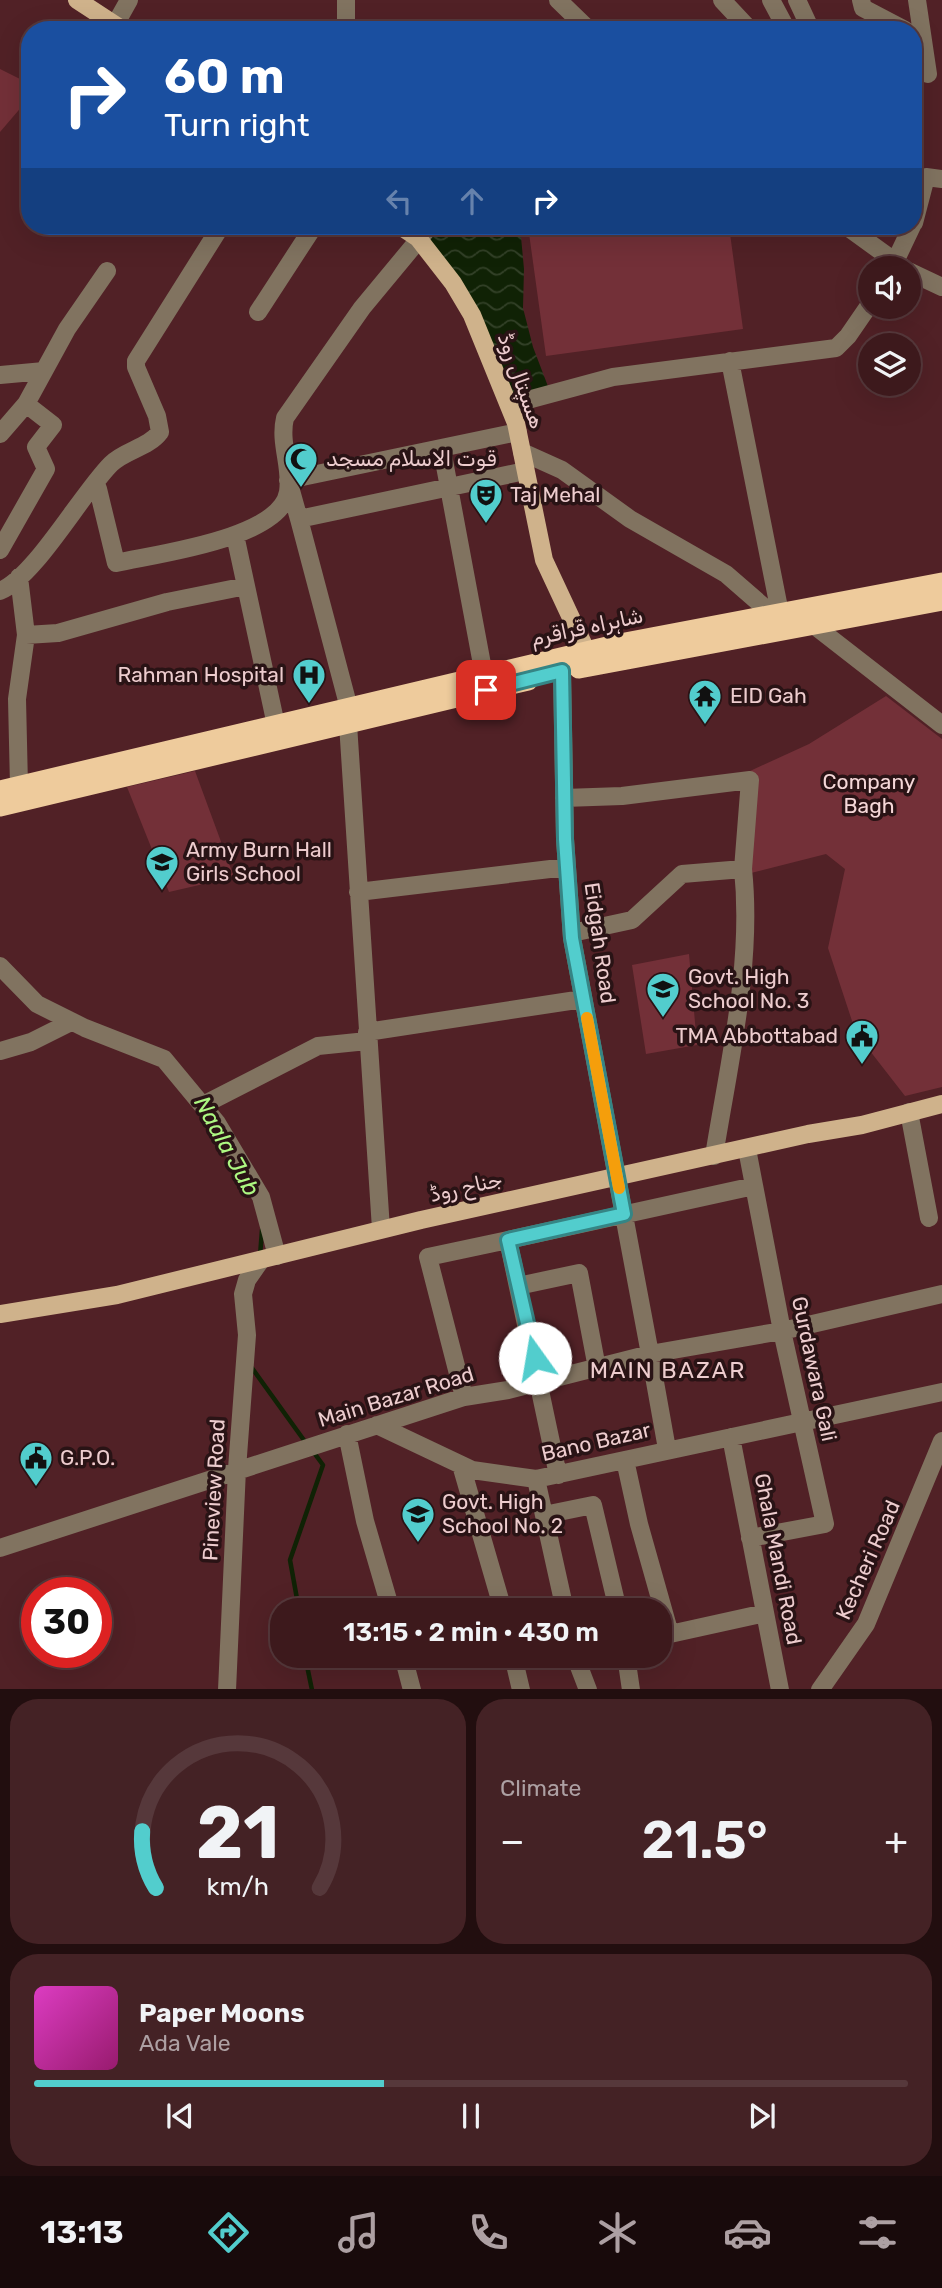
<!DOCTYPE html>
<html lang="en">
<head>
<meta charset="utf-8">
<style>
  :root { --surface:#3d191c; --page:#442225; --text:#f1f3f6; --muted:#ada0a3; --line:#56383b; --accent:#52cdcd }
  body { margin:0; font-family:Rubik,Vazirmatn,sans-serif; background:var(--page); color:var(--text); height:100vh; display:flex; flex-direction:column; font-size:26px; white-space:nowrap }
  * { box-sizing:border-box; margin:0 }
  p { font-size:23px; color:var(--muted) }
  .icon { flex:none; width:38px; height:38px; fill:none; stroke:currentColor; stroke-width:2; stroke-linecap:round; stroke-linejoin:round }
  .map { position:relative; height:1689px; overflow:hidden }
  .drawer { display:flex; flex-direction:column; gap:10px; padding:10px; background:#220e0f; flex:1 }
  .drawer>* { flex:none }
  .banner { position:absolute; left:21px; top:21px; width:901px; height:214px; border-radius:28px; box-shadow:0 7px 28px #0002,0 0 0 2px var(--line); background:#1a4fa0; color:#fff; overflow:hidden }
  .tools { position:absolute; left:858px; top:256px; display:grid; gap:14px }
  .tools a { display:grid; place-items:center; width:63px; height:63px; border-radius:50%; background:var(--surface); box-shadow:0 7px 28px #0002,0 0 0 2px var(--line); font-size:35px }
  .speed { position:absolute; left:21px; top:1577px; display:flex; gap:14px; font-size:35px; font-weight:700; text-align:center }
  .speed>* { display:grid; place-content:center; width:91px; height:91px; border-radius:50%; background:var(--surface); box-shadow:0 7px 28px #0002,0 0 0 2px var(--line); line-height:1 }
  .speed .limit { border:10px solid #d22; background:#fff; color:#111 }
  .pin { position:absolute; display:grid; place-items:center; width:60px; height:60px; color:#fff; margin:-30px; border-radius:14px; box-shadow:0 4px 10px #0006 }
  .me { position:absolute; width:77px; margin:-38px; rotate:347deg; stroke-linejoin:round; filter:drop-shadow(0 0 5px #0008) }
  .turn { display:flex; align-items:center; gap:24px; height:147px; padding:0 28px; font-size:32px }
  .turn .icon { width:91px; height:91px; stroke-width:2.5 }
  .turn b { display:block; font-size:49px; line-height:60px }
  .lanes { display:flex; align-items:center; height:66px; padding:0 28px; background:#0003; justify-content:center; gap:35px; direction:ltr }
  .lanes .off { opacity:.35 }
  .big { font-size:52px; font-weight:600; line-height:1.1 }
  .drawer .widget { flex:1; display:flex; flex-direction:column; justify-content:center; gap:10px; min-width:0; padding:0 24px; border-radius:28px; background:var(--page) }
  .drawer .dial { align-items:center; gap:0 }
  .dial svg { height:182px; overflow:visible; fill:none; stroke:var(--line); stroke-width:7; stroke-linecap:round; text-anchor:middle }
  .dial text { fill:var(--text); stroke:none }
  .song { display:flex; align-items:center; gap:21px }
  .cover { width:84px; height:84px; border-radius:10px; background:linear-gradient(135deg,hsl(310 70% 55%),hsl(320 70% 35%)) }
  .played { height:7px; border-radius:4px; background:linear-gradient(90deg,var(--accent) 40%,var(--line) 40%) }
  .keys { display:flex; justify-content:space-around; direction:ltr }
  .heat { display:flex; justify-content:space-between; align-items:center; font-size:38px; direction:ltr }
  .drawer .tiles { flex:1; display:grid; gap:10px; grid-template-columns:1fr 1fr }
  .widget:last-child { grid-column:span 2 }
  .trip { position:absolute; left:270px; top:1598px; width:402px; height:70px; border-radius:28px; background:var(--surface); box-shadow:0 7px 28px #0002,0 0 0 2px var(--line); font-weight:600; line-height:70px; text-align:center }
  .tab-bar { display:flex; height:112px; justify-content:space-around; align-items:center; background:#180a0b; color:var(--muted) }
  .tab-bar .icon { width:49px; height:49px }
  .tab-bar .current { color:var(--accent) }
  .tab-bar b { font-size:32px; color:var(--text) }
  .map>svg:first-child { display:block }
  .green { fill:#733038 }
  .water { fill:url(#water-waves) }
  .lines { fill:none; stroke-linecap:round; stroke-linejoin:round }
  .stream { stroke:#102205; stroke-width:4.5 }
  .minor { stroke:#817360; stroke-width:18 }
  .major { stroke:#cfb28b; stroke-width:18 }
  .highway { stroke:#eecb9c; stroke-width:21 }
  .route-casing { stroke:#358585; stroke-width:18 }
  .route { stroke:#52cdcd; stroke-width:12 }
  .slow { stroke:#f59e0b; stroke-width:12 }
  .labels { text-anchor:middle; stroke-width:7; stroke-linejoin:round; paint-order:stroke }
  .street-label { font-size:21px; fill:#edccce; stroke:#291315 }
  .poi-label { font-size:21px; fill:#edccce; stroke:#291315; text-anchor:start }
  .park-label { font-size:21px; fill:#f5d7d8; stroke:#291315 }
  .water-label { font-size:23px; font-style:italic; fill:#adf882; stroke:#291315 }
  .neighbourhood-label { font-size:23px; letter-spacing:2px; fill:#edccce; stroke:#291315 }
</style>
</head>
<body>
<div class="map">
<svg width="942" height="1690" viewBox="0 0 942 1690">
  <defs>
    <pattern id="water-waves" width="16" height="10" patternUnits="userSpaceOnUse" patternTransform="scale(1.75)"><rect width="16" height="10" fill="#102205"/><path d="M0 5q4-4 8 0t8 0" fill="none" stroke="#334128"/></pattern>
  </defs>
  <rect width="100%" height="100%" fill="#512126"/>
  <path class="green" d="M0,69L30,84V97L0,132Z
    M528,226H729L743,329L546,356Z
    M886,696L942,739V1087L905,1096L856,1033L828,948L845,869L826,854L747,874L750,771L809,744Z
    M195,771L234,877L169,892L127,787Z
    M689,954L697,1045L646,1054L632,965Z"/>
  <path class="water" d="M436,226H520L524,269L523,308L533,347L549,389L513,401L422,239Z"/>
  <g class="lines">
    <path class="stream" d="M260,1256L262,1230
      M252,1368L306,1443
      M299,1610L290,1560L323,1465L312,1450
      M305,1656L312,1690"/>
    <path class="minor" d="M558,0L589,30
      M722,0L750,30
      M771,0L787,30
      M797,0L811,30
      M861,0L863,8L905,30
      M115,25L129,0
      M346,30V0
      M914,68L928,74L917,0
      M914,223L926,177L942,179
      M846,226L904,268
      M892,268L912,226
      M908,271L942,287
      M258,312L314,226
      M730,361L780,613
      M0,375L44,371
      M509,405L613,377L836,348L848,336L870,304
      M518,432L288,480L299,519L525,471
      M0,434L26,404L67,329L107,271
      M442,450L484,675
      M522,452L562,470L630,519L726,574L772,614
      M93,486L98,489L116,563C155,554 280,539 288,492C292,467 279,443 285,418L362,308L430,226
      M299,519L349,708
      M235,535L276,725
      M0,550L46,469L36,447L53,425L26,404
      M0,591C35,577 81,494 111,464C125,450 148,448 160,432L157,416L136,367V361L221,226
      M811,623L942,725
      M26,635L58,633L167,602L246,586
      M348,724L381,1229
      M19,786L17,699L26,635L19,577
      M564,798L622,796L750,780L743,869L682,874L632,920L572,933
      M358,892L567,867
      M0,966L37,1004L85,1028L164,1059L217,1123L261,1197L277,1256
      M367,1032L583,999
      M0,1051L31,1042L71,1022
      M203,1105L318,1046L367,1041
      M909,1112L929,1218
      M747,1149L782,1331L825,1524L750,1538
      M714,1156C729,1062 753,964 743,869
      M508,1240L754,1186
      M518,1286L579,1273L597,1368
      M464,1397L428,1257L508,1240L558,1475
      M377,1425L472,1470L536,1479L942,1392
      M347,1434L365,1521L391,1610
      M731,1437L780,1690
      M667,1449L650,1354L782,1331L942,1294
      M625,1460L639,1524L670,1634L765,1613
      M461,1465L503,1610
      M536,1479L565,1610
      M544,1515L593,1505L618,1610
      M0,1548L464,1397L508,1390L650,1354L572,938L565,839L562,671
      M403,1656L412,1690
      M513,1656L521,1690
      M575,1656L588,1690
      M626,1656L631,1690
      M227,1690L237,1469L247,1335L243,1294L247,1280L261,1260
      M820,1690L866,1624L942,1441"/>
    <path class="major" d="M77,0L123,30
      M400,226L418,238L453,283L472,315L516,423L544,560L587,652
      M0,1314L117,1295L421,1220L808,1134L862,1125L942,1104"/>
    <path class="highway" d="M579,668L942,600
      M0,791L620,644L942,583
      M0,806L528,680"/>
  </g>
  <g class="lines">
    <defs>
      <path id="route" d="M486,690L562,671L565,839L572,938L624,1214L508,1240L535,1358"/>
    </defs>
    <use href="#route" class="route-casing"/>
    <use href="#route" class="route"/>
    <path class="slow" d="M587,1018L619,1188"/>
  </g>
  <defs>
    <symbol id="mosque-pin" viewBox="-11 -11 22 30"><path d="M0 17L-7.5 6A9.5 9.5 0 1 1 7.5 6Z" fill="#52cdcd" stroke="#291315"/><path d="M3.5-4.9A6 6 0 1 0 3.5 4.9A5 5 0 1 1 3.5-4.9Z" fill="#111"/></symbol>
    <symbol id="theatre-pin" viewBox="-11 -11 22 30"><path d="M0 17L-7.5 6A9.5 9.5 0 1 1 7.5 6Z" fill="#52cdcd" stroke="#291315"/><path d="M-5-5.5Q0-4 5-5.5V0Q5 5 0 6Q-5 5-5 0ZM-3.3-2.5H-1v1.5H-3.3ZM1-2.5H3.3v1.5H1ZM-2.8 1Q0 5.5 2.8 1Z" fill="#111"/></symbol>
    <symbol id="hospital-pin" viewBox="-11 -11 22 30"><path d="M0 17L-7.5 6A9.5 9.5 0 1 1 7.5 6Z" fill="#52cdcd" stroke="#291315"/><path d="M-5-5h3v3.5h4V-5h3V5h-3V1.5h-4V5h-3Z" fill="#111"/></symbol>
    <symbol id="temple-pin" viewBox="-11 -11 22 30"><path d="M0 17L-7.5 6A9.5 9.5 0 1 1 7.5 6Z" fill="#52cdcd" stroke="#291315"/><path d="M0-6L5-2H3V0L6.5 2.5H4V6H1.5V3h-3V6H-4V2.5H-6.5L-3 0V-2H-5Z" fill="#111"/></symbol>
    <symbol id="school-pin" viewBox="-11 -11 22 30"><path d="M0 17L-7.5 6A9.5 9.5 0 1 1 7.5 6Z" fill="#52cdcd" stroke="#291315"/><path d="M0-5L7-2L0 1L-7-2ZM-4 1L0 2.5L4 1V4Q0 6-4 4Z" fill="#111"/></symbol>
    <symbol id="civic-pin" viewBox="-11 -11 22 30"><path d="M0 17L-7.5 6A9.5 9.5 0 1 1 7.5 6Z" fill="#52cdcd" stroke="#291315"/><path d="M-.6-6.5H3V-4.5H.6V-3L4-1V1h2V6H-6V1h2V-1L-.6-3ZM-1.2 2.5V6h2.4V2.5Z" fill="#111"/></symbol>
  </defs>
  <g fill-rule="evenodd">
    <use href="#mosque-pin" x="282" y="440" width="38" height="52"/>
    <use href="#theatre-pin" x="467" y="476" width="38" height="52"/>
    <use href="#hospital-pin" x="290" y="656" width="38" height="52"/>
    <use href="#temple-pin" x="686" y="677" width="38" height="52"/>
    <use href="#school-pin" x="143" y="843" width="38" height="52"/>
    <use href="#school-pin" x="644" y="970" width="38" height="52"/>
    <use href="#civic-pin" x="843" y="1017" width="38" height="52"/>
    <use href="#civic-pin" x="17" y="1439" width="38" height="52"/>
    <use href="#school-pin" x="399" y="1495" width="38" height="52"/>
  </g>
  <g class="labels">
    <g class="street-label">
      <text transform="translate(521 381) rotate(70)" y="7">ھسپتال روڈ</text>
      <text transform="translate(587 627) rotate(-12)" y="7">شاہراہ قراقرم</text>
      <text transform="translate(600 943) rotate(82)" y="7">Eidgah Road</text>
      <text transform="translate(466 1187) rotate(-13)" y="7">جناح روڈ</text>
      <text transform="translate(814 1369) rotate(78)" y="7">Gurdawara Gali</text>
      <text transform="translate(396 1397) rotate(-17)" y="7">Main Bazar Road</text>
      <text transform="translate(596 1442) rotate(-13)" y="7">Bano Bazar</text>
      <text transform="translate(214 1490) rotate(-87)" y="7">Pineview Road</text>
      <text transform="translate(778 1559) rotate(79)" y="7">Ghala Mandi Road</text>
      <text transform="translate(868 1560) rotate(-66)" y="7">Kecheri Road</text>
    </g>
    <g class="poi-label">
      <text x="326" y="466">قوت الاسلام مسجد</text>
      <text x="510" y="502">Taj Mehal</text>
      <text x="284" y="682" text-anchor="end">Rahman Hospital</text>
      <text x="730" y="703">EID Gah</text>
      <text x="186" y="857">Army Burn Hall<tspan x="186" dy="24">Girls School</tspan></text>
      <text x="688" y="984">Govt. High<tspan x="688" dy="24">School No. 3</tspan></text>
      <text x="838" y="1043" text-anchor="end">TMA Abbottabad</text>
      <text x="60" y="1465">G.P.O.</text>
      <text x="442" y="1509">Govt. High<tspan x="442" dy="24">School No. 2</tspan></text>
    </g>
    <g class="park-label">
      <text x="869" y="789">Company<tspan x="869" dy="24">Bagh</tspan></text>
    </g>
    <g class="water-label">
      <text transform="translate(227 1146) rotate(61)" y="8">Naala Jub</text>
    </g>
    <g class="neighbourhood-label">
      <text x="668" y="1378">MAIN BAZAR</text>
    </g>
  </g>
</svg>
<div class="tools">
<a><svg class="icon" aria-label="sound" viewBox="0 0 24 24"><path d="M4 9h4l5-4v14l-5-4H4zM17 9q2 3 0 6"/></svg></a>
<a><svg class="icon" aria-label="layers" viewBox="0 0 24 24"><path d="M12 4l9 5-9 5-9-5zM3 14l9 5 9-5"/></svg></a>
</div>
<div class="speed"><div class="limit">30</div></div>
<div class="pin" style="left:486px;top:690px;background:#d93025"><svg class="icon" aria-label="arrive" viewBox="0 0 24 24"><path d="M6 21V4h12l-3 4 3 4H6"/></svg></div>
<svg class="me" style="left:535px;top:1358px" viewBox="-20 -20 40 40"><circle r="19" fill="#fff"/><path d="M0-13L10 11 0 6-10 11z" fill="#52cdcd"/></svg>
<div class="trip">13:15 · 2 min · 430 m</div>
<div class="banner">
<div class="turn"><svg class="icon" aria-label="right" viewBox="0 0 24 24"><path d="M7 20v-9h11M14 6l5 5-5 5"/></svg><div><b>60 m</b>Turn right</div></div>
<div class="lanes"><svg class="icon off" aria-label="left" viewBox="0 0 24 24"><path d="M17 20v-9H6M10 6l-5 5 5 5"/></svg><svg class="icon off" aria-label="ahead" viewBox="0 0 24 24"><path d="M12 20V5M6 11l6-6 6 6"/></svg><svg class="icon" aria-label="right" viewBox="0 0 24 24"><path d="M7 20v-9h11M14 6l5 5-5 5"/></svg></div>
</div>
</div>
<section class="drawer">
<div class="tiles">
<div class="widget dial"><svg viewBox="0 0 100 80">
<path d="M14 69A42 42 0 1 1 86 69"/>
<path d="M14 69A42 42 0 0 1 8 44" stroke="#52cdcd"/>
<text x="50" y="56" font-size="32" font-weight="700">21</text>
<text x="50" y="72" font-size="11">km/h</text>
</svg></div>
<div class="widget"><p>Climate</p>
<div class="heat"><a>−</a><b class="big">21.5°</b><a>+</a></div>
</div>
<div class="widget">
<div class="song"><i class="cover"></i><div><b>Paper Moons</b><p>Ada Vale</p></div></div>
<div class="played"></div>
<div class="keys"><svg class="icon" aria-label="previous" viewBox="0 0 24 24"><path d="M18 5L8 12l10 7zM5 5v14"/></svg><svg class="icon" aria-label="pause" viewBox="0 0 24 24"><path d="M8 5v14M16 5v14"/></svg><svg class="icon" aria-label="next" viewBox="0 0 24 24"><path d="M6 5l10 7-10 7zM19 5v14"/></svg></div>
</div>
</div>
</section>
<nav class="tab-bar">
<b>13:13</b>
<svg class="icon current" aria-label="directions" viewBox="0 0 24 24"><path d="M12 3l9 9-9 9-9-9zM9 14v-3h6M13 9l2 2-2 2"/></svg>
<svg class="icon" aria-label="music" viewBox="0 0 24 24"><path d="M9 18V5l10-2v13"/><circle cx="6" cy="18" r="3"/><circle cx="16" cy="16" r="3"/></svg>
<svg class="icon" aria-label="phone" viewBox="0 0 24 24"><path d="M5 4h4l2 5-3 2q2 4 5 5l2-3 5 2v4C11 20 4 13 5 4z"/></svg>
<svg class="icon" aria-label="climate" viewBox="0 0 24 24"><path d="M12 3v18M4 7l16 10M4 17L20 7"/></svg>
<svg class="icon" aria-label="car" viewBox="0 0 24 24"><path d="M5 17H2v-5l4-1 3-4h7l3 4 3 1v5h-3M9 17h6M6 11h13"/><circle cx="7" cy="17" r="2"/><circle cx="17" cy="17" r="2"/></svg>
<svg class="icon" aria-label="filters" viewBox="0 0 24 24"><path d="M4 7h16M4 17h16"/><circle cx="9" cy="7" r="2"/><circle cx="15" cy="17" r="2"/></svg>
</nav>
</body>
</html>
